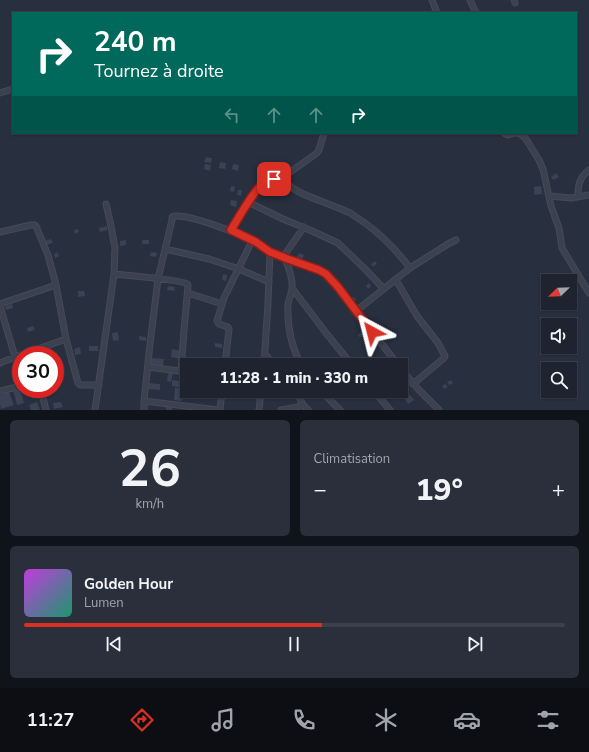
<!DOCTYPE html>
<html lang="fr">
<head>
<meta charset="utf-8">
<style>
  :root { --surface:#1e232f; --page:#2b2f3b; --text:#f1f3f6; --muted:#a1a4aa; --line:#3c404b; --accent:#d93025 }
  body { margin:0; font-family:"Nunito Sans",sans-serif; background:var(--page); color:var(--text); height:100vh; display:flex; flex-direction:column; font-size:15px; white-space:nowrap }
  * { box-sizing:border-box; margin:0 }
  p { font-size:13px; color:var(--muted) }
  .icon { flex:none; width:22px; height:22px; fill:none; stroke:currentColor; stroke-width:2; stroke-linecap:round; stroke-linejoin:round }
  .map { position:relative; height:410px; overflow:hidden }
  .details { display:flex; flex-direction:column; gap:10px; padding:10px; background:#10131a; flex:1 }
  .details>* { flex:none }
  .hud { position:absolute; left:12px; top:12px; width:565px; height:122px; border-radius:0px; box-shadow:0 1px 3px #0004,0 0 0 1px var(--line); background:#00695c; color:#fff; overflow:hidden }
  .needle { width:26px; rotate:247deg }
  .buttons { position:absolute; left:541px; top:274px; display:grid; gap:8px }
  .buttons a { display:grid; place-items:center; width:36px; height:36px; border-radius:0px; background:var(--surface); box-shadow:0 1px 3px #0004,0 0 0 1px var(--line); font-size:20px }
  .speed { position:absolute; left:12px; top:346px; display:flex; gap:8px; font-size:20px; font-weight:700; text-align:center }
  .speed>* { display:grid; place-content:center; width:52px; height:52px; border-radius:50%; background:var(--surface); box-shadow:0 1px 3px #0004,0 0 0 1px var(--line); line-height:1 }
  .speed .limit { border:6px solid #d22; background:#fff; color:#111 }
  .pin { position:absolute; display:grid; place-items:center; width:34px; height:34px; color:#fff; margin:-17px; border-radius:8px; box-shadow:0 2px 6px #0006 }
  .me { position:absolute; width:44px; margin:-22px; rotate:322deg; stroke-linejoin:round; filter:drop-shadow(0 0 3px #0008) }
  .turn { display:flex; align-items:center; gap:14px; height:84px; padding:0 16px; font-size:18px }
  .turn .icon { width:52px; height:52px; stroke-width:2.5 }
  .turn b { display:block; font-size:28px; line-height:34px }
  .lanes { display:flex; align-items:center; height:38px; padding:0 16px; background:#0003; justify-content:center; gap:20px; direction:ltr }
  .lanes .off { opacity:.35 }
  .big { font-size:30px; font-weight:800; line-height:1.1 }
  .details .tile { flex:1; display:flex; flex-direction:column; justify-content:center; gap:6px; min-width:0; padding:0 14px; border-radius:6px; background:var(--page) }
  .details .dial { align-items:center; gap:0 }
  .dial b { font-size:52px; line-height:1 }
  .song { display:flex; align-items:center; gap:12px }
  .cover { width:48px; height:48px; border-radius:6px; background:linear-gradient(135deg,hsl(290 70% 55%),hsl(160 70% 35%)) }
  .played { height:4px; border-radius:2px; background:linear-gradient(90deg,var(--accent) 55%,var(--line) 55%) }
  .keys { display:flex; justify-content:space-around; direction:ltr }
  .heat { display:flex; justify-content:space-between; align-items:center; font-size:22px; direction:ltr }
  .details .tiles { flex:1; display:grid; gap:10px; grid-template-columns:1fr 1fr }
  .tile:last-child { grid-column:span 2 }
  .trip { position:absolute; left:180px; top:358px; width:228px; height:40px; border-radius:0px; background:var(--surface); box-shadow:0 1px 3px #0004,0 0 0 1px var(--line); font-weight:800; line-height:40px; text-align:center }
  .tab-bar { display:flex; height:64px; justify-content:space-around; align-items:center; background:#0c0e13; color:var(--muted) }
  .tab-bar .icon { width:28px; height:28px }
  .tab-bar .active { color:var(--accent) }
  .tab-bar b { font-size:18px; color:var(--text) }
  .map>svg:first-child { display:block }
  .building { fill:#3b4255 }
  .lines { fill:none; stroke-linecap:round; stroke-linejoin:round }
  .street-casing { stroke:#464a58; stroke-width:7 }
  .street { stroke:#3c414f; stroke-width:5 }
  .route-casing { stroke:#8d1f18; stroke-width:10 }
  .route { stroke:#d93025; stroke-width:7 }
</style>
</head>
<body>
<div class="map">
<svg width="589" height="410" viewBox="0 0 589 410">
  <rect width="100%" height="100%" fill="#282f3f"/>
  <path class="building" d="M206,157L212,158L211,163L204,162Z
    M220,162L226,163L225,169L219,168Z
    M205,164L211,165L210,171L204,169Z
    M233,164L239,165L238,171L232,169Z
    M556,173L559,177L553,180L551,177Z
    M231,186L235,187L234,192L230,191Z
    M541,186L542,194L534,195V187Z
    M238,190H242L241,196L237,195Z
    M231,200L237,201L236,207L230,205Z
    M107,226V230L100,232L99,228Z
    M78,229L79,232L75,234L74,230Z
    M51,239L53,243L46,245L45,241Z
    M126,240V245L120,246V241Z
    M142,240H149V244H142Z
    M57,252L59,256L55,258L54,254Z
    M151,252L157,253L156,257L150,256Z
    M299,253L304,255L302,260L296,258Z
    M375,261L377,264L373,267L371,264Z
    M223,274L227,275L226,281L222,280Z
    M369,283L371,286L368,289L366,286Z
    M168,286L175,287L174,291L167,290Z
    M78,291H84L85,296L78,297Z
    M354,297L356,300L353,302L351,299Z
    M12,304L13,308L6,310L5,306Z
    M33,326L35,330L28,332L27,328Z
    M118,332L119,340L113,341L112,333Z
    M361,332L363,335L360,338L358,335Z
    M139,336L146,337V341L139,340Z
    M215,343L222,344V348L215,347Z
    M89,346H98V351H89Z
    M80,347L81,354L75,355L74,349Z
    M172,349L181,351L180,359L171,357Z
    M214,357L223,360L222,365L213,362Z
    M151,358L164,359L163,367L151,365Z
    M186,358L195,360L193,365H187V367L184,366Z
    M196,359L204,360L203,365H195Z
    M168,372L173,373L171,382L167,381Z
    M172,380L184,382L183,388L172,386Z
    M451,380L453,383L449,385L447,382Z
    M147,383L160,384V390L147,389Z
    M445,384L448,387L444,389L442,386Z
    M20,388L24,403L17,405L13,390Z
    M175,388L183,389L182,401L174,400Z
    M9,392L14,405L1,409L0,404V395Z
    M410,395L414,400L408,404L405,399Z
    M37,402L40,410H31L29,405Z
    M61,402L63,407L54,409L53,403Z
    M166,406L172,407V410H166Z"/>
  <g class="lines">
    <defs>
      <path id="street" d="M432,0L437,13
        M470,0L476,13
        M514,0L515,3
        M0,93L13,89
        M504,133L508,135L515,133
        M518,133L522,135L526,139L539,160L543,169L551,206L559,228L562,248L589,293
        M279,180L317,153L319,150L324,133
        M549,196L571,198L589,195
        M578,197C578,185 579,178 589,170
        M248,202L283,219L312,231L338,243L366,270L384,289
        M231,230C238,218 256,184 269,180C279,177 290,187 299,192C316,200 333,205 350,213C355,216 360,220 365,223C383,236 397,251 410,268
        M0,232L31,225H34L36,226L48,255L56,285L66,339L78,383L79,384L81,385H99
        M165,249L209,259L239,269L269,282
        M283,257L304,227
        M285,259C289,268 293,279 292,289C291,294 289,299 288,304C287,326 291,346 301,365
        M114,274C124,275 183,280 187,284C188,284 188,285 188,286L184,330L181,371
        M396,280L417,316L438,343L445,356L444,358L413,384
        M292,288L326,333L352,365
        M188,293L222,304
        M0,304L56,285
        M0,306L15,357
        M356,311L410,268L448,244L456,240
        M265,354L274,365
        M0,363C22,354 44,347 66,339
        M225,365L229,329L228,327L219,324L217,321L224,298L252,241
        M264,365L268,303L270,252
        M148,367L187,372
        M401,369L419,390L439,410
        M41,389L46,410
        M0,391L21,386
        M296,391L299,396L303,405L308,410
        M321,391L340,410
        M374,391L390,410
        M144,401L218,410
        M95,410L114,274L115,248L110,221L106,204
        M144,410V401L150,344L158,279L172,220V217C184,211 242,235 255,242C260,245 265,249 271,252C275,254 281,255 285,259L319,270L326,274L344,295L398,365
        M220,410L222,391
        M259,410L261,391
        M281,410L293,408L303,405"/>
    </defs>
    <use href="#street" class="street-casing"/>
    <use href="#street" class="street"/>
  </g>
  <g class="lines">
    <defs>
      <path id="route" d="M274,179C273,179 268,180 267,180C256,186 238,219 231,230L256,242L270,252L283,257L285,258L319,270L326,274L338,287L372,332"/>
    </defs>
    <use href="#route" class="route-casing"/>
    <use href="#route" class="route"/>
  </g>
</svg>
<div class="buttons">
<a><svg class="needle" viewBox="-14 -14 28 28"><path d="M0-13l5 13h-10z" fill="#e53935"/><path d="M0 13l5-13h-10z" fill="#a1a4aa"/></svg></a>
<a><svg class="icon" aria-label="sound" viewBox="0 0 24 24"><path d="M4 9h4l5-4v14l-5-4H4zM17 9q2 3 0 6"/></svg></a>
<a><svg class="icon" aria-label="search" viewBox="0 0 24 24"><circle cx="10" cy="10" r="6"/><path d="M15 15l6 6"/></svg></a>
</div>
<div class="speed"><div class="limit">30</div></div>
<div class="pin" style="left:274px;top:179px;background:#d93025"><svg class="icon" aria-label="arrive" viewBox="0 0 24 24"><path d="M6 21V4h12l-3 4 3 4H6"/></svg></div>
<svg class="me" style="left:372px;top:332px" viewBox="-20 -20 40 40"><path d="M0-17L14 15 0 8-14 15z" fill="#d93025" stroke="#fff" stroke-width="4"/></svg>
<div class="trip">11:28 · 1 min · 330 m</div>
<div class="hud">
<div class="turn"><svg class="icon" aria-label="right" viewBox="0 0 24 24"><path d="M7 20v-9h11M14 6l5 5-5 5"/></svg><div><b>240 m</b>Tournez à droite</div></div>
<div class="lanes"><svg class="icon off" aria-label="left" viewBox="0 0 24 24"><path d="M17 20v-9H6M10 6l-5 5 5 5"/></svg><svg class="icon off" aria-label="ahead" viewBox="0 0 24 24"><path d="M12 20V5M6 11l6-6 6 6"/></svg><svg class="icon off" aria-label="ahead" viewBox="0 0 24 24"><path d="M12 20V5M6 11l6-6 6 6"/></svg><svg class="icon" aria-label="right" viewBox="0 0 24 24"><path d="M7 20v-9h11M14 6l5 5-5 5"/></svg></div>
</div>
</div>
<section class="details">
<div class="tiles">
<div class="tile dial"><b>26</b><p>km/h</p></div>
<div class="tile"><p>Climatisation</p>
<div class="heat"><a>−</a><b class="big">19°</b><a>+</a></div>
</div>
<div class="tile">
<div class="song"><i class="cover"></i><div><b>Golden Hour</b><p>Lumen</p></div></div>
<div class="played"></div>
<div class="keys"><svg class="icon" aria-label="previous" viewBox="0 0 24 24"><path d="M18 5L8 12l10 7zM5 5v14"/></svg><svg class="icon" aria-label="pause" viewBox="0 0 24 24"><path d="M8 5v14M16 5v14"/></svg><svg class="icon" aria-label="next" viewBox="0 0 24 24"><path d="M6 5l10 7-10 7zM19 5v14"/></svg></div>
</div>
</div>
</section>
<nav class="tab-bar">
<b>11:27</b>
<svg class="icon active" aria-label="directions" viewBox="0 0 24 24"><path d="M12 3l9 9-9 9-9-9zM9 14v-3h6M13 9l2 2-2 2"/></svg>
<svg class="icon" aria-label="music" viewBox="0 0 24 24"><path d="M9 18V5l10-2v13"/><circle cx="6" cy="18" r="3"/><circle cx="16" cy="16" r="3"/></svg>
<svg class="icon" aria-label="phone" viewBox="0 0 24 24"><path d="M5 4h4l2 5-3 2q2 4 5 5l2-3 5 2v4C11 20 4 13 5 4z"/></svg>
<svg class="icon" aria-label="climate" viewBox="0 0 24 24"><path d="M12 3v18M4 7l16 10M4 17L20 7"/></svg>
<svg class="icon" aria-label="car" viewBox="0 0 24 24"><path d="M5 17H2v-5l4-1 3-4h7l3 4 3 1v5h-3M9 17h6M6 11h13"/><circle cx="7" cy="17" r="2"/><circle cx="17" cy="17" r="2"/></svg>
<svg class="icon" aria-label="filters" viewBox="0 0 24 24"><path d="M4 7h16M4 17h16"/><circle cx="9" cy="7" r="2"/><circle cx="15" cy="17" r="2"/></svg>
</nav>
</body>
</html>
